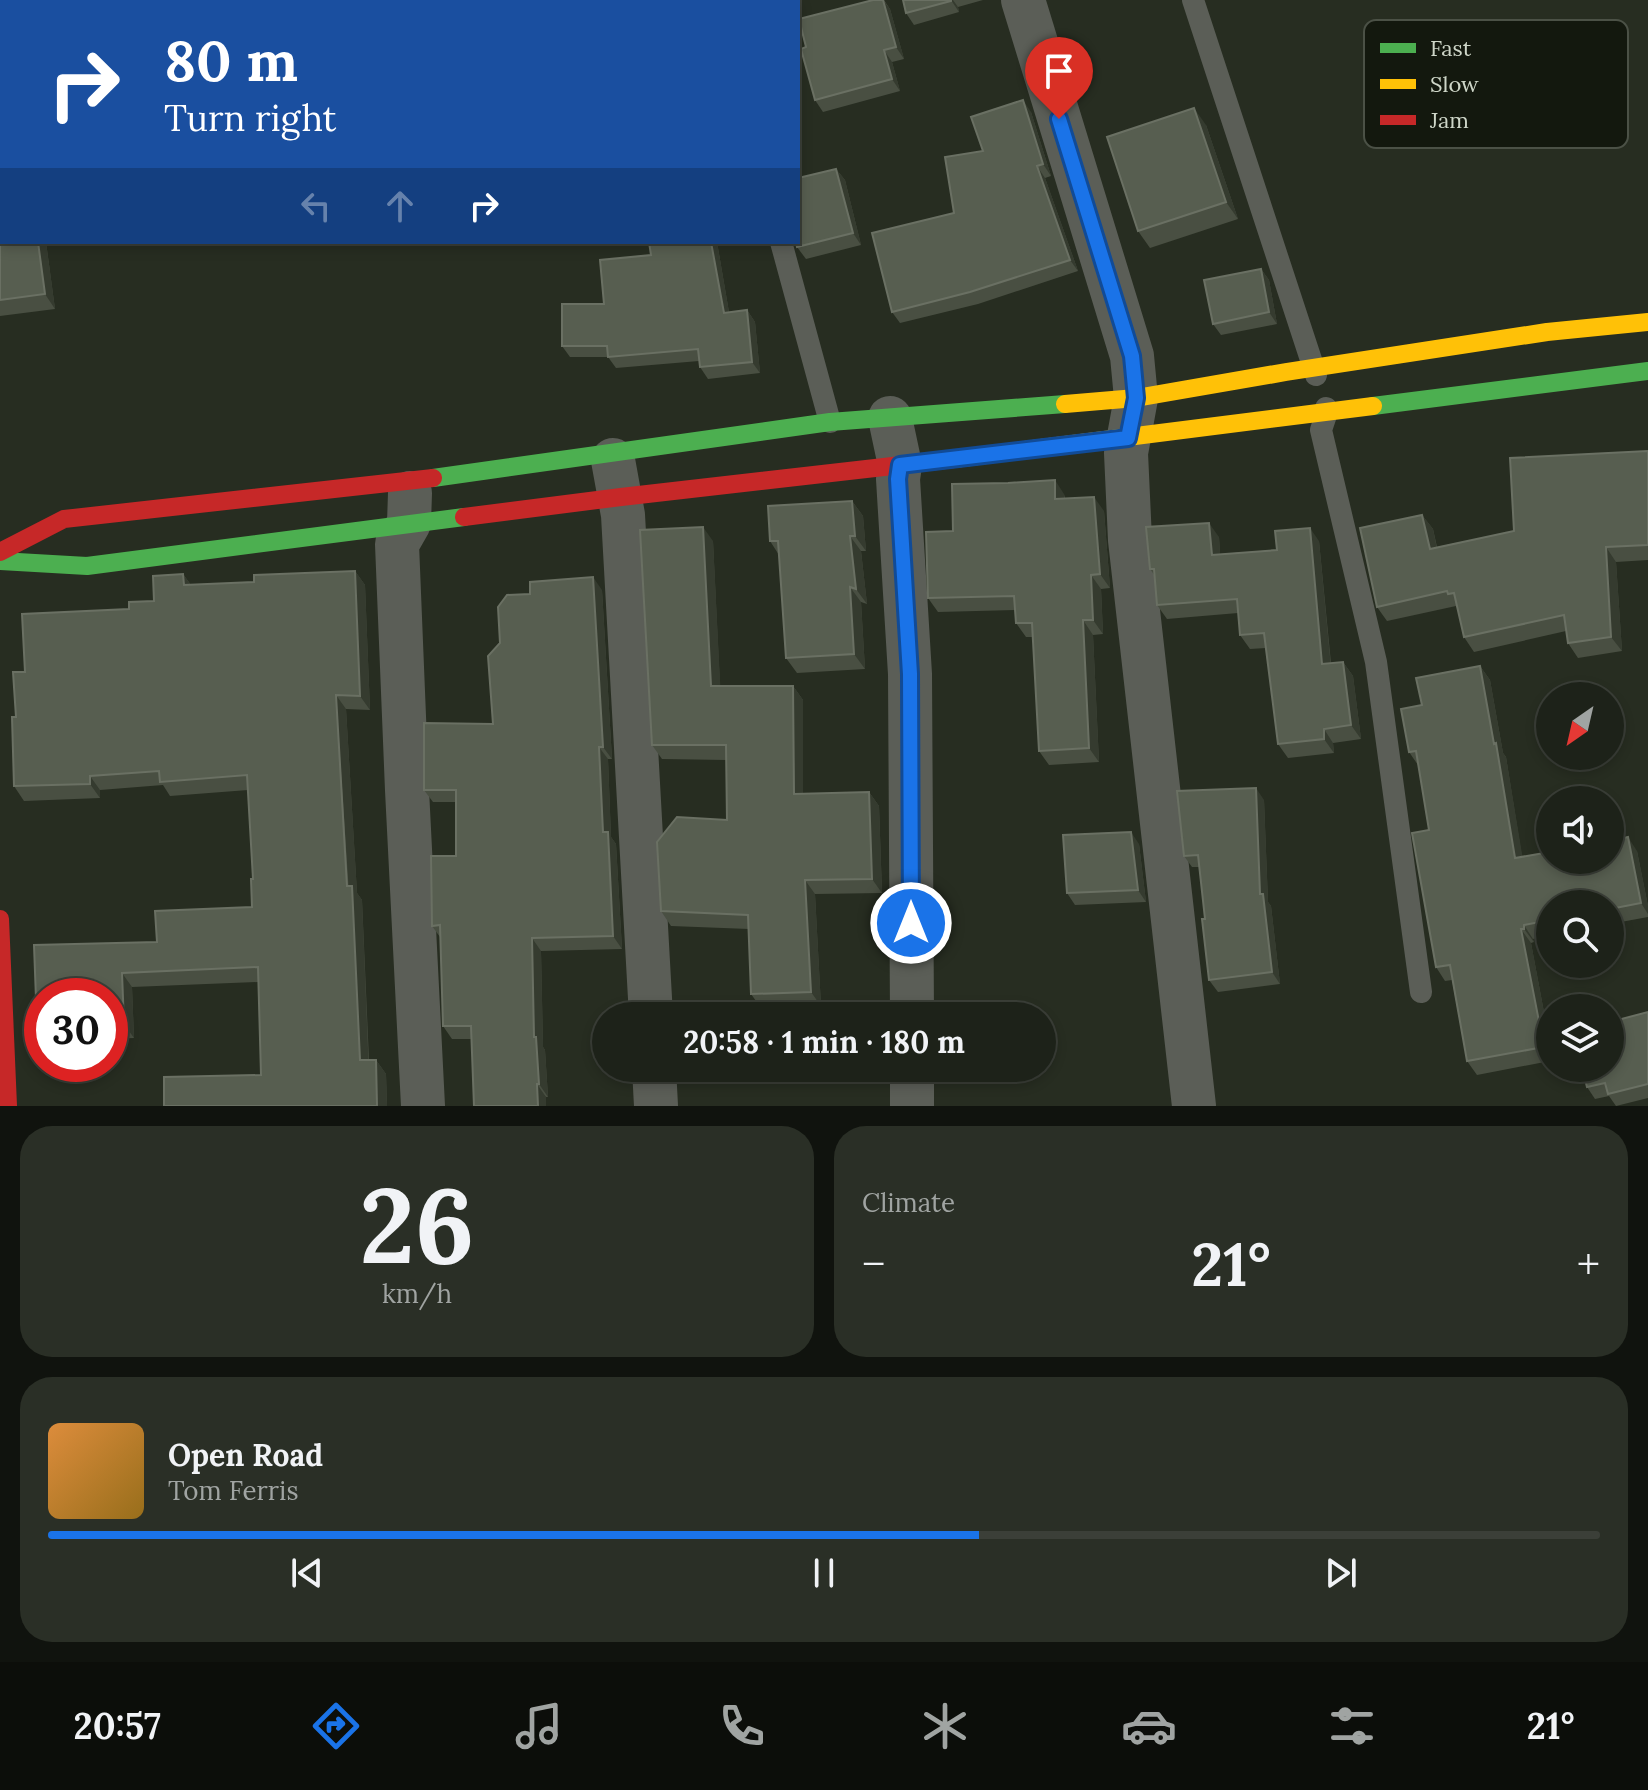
<!DOCTYPE html>
<html lang="en">
<head>
<meta charset="utf-8">
<style>
  :root { --surface:#1d2219; --page:#2a2f26; --text:#f1f3f6; --muted:#a0a4a2; --line:#3b3f38; --accent:#1a73e8 }
  body { margin:0; font-family:Lora,serif; background:var(--page); color:var(--text); height:100vh; display:flex; flex-direction:column; font-size:30px; white-space:nowrap }
  * { box-sizing:border-box; margin:0 }
  p { font-size:26px; color:var(--muted) }
  .icon { flex:none; width:44px; height:44px; fill:none; stroke:currentColor; stroke-width:2; stroke-linecap:round; stroke-linejoin:round }
  .map { position:relative; height:1106px; overflow:hidden }
  .sheet { display:flex; flex-direction:column; gap:20px; padding:20px; background:#10130e; flex:1 }
  .sheet>* { flex:none }
  .hud { position:absolute; left:0px; top:0px; width:800px; height:244px; box-shadow:0 4px 12px #0003,0 0 0 2px var(--line); background:#1a4fa0; color:#fff; overflow:hidden }
  .needle { width:52px; rotate:214deg }
  .fabs { position:absolute; left:1536px; top:682px; display:grid; gap:16px }
  .fabs a { display:grid; place-items:center; width:88px; height:88px; border-radius:50%; background:var(--surface); box-shadow:0 4px 12px #0003,0 0 0 2px var(--line); font-size:40px }
  .speed { position:absolute; left:24px; top:978px; display:flex; gap:16px; font-size:40px; font-weight:700; text-align:center }
  .speed>* { display:grid; place-content:center; width:104px; height:104px; border-radius:50%; background:var(--surface); box-shadow:0 4px 12px #0003,0 0 0 2px var(--line); line-height:1 }
  .speed .limit { border:12px solid #d22; background:#fff; color:#111 }
  .pin { position:absolute; display:grid; place-items:center; width:68px; height:68px; color:#fff; margin:-82px -34px; border-radius:50% 50% 50% 0; rotate:-45deg; box-shadow:0 0 8px #0007 }
  .pin .icon { rotate:45deg }
  .me { position:absolute; width:88px; margin:-44px; rotate:0deg; stroke-linejoin:round; filter:drop-shadow(0 0 6px #0008) }
  .turn { display:flex; align-items:center; gap:28px; height:168px; padding:0 32px; font-size:36px }
  .turn .icon { width:104px; height:104px; stroke-width:2.5 }
  .turn b { display:block; font-size:56px; line-height:68px }
  .lanes { display:flex; align-items:center; height:76px; padding:0 32px; background:#0003; justify-content:center; gap:40px; direction:ltr }
  .lanes .off { opacity:.35 }
  .big { font-size:60px; font-weight:800; line-height:1.1 }
  .sheet .widget { flex:1; display:flex; flex-direction:column; justify-content:center; gap:12px; min-width:0; padding:0 28px; border-radius:32px; background:var(--page) }
  .sheet .dial { align-items:center; gap:0 }
  .dial b { font-size:104px; line-height:1 }
  .song { display:flex; align-items:center; gap:24px }
  .cover { width:96px; height:96px; border-radius:12px; background:linear-gradient(135deg,hsl(30 70% 55%),hsl(40 70% 35%)) }
  .played { height:8px; border-radius:4px; background:linear-gradient(90deg,var(--accent) 60%,var(--line) 60%) }
  .keys { display:flex; justify-content:space-around; direction:ltr }
  .heat { display:flex; justify-content:space-between; align-items:center; font-size:44px; direction:ltr }
  .sheet .tiles { flex:1; display:grid; gap:20px; grid-template-columns:1fr 1fr }
  .widget:last-child { grid-column:span 2 }
  .trip { position:absolute; left:592px; top:1002px; width:464px; height:80px; border-radius:40px; background:var(--surface); box-shadow:0 4px 12px #0003,0 0 0 2px var(--line); font-weight:800; line-height:80px; text-align:center }
  .dock { display:flex; height:128px; justify-content:space-around; align-items:center; background:#0c0e0a; color:var(--muted) }
  .dock .icon { width:56px; height:56px }
  .dock .on { color:var(--accent) }
  .dock b { font-size:36px; color:var(--text) }
  .map>svg:first-child { display:block }
  .lines { fill:none; stroke-linecap:round; stroke-linejoin:round }
  .lane { stroke:#5b5e57; stroke-width:22 }
  .street { stroke:#5b5e57; stroke-width:44 }
  .fast { stroke:#4caf50; stroke-width:18 }
  .slow { stroke:#ffc107; stroke-width:18 }
  .jam { stroke:#c62828; stroke-width:18 }
  .wall { fill:#494f42 }
  .shaded-wall { fill:#353b2f }
  .building { fill:#575e50; stroke:#6a7063; stroke-width:2 }
  .route-casing { stroke:#114b97; stroke-width:20 }
  .route { stroke:#1a73e8; stroke-width:14 }
  .key { fill:#13180e; stroke:#4b5146; stroke-width:2 }
  .key-label { font-size:22px; fill:#ced6c8 }
</style>
</head>
<body>
<div class="map">
<svg width="1648" height="1106" viewBox="0 0 1648 1106">
  <rect width="100%" height="100%" fill="#272d21"/>
  <g class="lines">
    <path class="lane" d="M709,0L710,2
      M1193,0L1316,375
      M781,242L830,422
      M1326,408L1327,412L1321,430L1376,662L1421,992"/>
    <path class="street" d="M1023,0L1132,356L1136,398L1126,453L1130,540L1194,1106
      M890,418L900,465L898,479L910,674L912,1016
      M613,460L623,515L651,1016
      M410,493L409,523L397,544L407,790L423,1106
      M654,1068L656,1106
      M912,1068V1106"/>
    <path class="fast" d="M1373,406L1648,371
      M433,478L830,422L1065,404
      M0,561L87,566L464,517"/>
    <path class="slow" d="M1065,404L1136,398L1286,372L1547,332L1648,322
      M954,459L1373,406"/>
    <path class="jam" d="M464,517L621,497L954,459
      M0,552L64,519L433,478
      M0,919L8,1106"/>
  </g>
  <path class="wall" d="M873,0H884L890,9L904,59L892,62L900,91L823,112L815,100L806,47Z
    M903,0H983L958,7L959,12L914,25L906,13Z
    M0,54L2,242H46L55,309L0,316Z
    M1031,112L1051,176L1045,178L1078,271L978,304L900,323L892,312L954,213L983,151Z
    M1206,125L1238,219L1150,248L1138,231Z
    M836,169L845,180L861,245L806,259L797,247Z
    M717,242L729,312L747,310L755,322L760,373L708,379L700,367L699,361L616,368L608,357H570L562,346L651,255Z
    M1261,269L1269,280L1277,324L1221,335L1213,324Z
    M1648,451V560L1616,562L1622,651L1578,658L1568,643L1566,631L1474,652L1464,637L1458,609L1456,606L1387,621L1377,607L1422,515L1433,529L1437,547L1514,531Z
    M1064,494L1065,498L1104,511L1110,588L1101,589L1103,634L1093,635L1099,762L1049,765L1039,751L1033,637H1026L1016,623L1015,610L938,612L928,598L953,531Z
    M852,501L863,516L866,551H861L867,604L861,602L865,669L797,673L786,658L779,555L770,541Z
    M1219,537L1220,554L1277,550L1319,541L1331,663L1343,662L1353,676L1361,739L1333,743L1334,753L1288,758L1278,744L1266,648L1250,649L1240,635L1238,613L1167,619L1157,605L1155,576L1150,569Z
    M713,541L720,686H793L803,700V794L869,792L879,806L882,893L815,894L821,1006L761,1008L751,994L749,929L671,926L661,911L727,820L726,760L662,759L652,745Z
    M355,571L365,585L370,710L346,709L357,893L362,900L369,1060H376L386,1074L387,1106H164V1077L261,1075L258,982L132,987L134,1038L110,1039V996H42V1034L37,1026L34,945L157,942L155,911L252,907L251,879H253L248,790L170,796L163,785L100,790V798L24,801L14,786L12,717H16L13,672H25L22,614L129,609V602L154,601L153,576L183,574L191,585L254,582V575Z
    M602,590L612,759H608L611,837L616,844L622,949L541,951L543,1047L545,1050L548,1097H546L471,1039H452L443,1026L440,937L432,926L456,856V802H433L424,790L493,724L500,643Z
    M1480,666L1490,680L1503,753L1506,757L1522,857L1637,851L1648,906V917L1610,924V904H1550V935L1533,939L1534,942L1531,943L1550,1044V1061L1477,1075L1467,1061L1452,980L1445,981L1436,967L1429,830L1418,765L1409,752L1422,705Z
    M1264,800L1268,902L1271,906L1280,984L1218,992L1209,980L1205,919L1199,867H1192L1184,856Z
    M1139,844L1146,902L1075,905L1067,893Z
    M1648,1012V1098L1616,1106L1609,1096L1595,1099L1587,1087Z"/>
  <path class="shaded-wall" d="M883,0L890,9L904,59L896,47Z
    M951,0H953L958,7L959,12Z
    M884,50L892,62L900,91L892,79Z
    M1023,100L1031,112L1051,176L1043,164Z
    M1194,108L1206,125L1238,219L1226,202Z
    M1037,166L1045,178L1078,271L1070,260Z
    M836,169L845,180L861,245L853,233Z
    M38,242H46L55,309L45,294Z
    M711,242H717L731,324L724,313Z
    M1261,269L1269,280L1277,324L1269,312Z
    M747,310L755,322L760,373L752,362Z
    M1055,480L1064,494L1065,513L1055,499Z
    M1094,497L1104,511L1110,588L1100,574Z
    M852,501L863,516L866,551L855,536Z
    M1422,515L1433,529L1440,564L1430,549Z
    M1209,523L1219,537L1221,569L1212,555Z
    M703,527L713,541L721,700L711,686Z
    M1310,528L1319,541L1332,678L1322,664Z
    M850,536L861,551L867,604L856,589Z
    M1606,547L1616,562L1622,651L1611,637Z
    M355,571L365,585L370,710L360,696Z
    M183,574L193,588L184,585Z
    M1091,575L1101,589L1103,634L1093,620Z
    M593,577L602,590L612,759L603,747Z
    M850,587L861,602L865,669L854,654Z
    M1083,620L1093,635L1099,762L1089,748Z
    M1343,662L1353,676L1361,739L1351,725Z
    M1480,666L1490,680L1503,753L1506,757L1525,872L1515,858Z
    M793,686L803,700V808L794,794Z
    M336,695L346,709L357,893L362,900L369,1074L360,1060Z
    M1324,729L1333,743L1334,753L1324,739Z
    M599,747L608,759L611,837L616,844L622,949L613,936L603,832Z
    M90,776L100,790V798L90,784Z
    M1256,788L1264,800L1268,902L1271,906L1280,984L1272,972L1260,894Z
    M869,792L879,806L882,893L872,879Z
    M1131,832L1139,844L1146,902L1138,890Z
    M1628,837L1637,851L1648,906V914L1641,903Z
    M805,880L815,894L821,1006L811,992Z
    M1524,925L1533,939L1534,942L1524,929Z
    M1521,929L1531,943L1550,1044V1056L1544,1047Z
    M532,938L541,951L543,1047L545,1050L548,1097L539,1084L534,1037Z
    M122,973L132,987L134,1038L124,1024Z
    M376,1060L386,1074L387,1106H377Z
    M537,1084L546,1097V1106H538Z"/>
  <path class="building" d="M0,0H92L93,2H2V37L0,32Z
    M873,0H883L896,47L884,50L892,79L815,100L801,49L806,47L799,19Z
    M903,0H951V1L906,13Z
    M2,53V242H38L45,294L0,300V54Z
    M1023,100L1043,164L1037,166L1070,260L970,292L892,312L872,233L954,213L945,157L983,151L971,117Z
    M1194,108L1226,202L1138,231L1107,137Z
    M836,169L853,233L797,247L796,242H798V178Z
    M649,242H711L724,313L747,310L752,362L700,367L698,349L608,357L607,346H562V304H604L600,260L651,255Z
    M1261,269L1269,312L1213,324L1204,280Z
    M1648,451V545L1606,547L1611,637L1568,643L1564,615L1464,637L1454,593L1448,594L1447,591L1377,607L1360,528L1422,515L1430,549L1514,531L1510,458Z
    M1055,480V499L1094,497L1100,574L1091,575L1093,620H1083L1089,748L1039,751L1032,623H1016L1014,596L928,598L926,532L953,531L952,484L1008,483Z
    M852,501L855,536H850L856,589L850,587L854,654L786,658L778,541H770L768,506Z
    M1209,523L1212,555L1277,550L1275,531L1310,528L1322,664L1343,662L1351,725L1324,729V739L1278,744L1264,633L1240,635L1237,599L1157,605L1154,569H1150L1146,527Z
    M703,527L711,686H793L794,794L869,792L872,879L805,880L811,992L751,994L748,915L661,911L657,842L677,817L727,820L726,745H652L640,530Z
    M355,571L360,696L336,695L347,886H352L360,1060H376L377,1106H164V1077L261,1075L258,967L122,973L124,1024H110V996H42V1026H37L34,945L157,942L155,911L252,907L251,879H253L247,775L160,782L159,771L90,776V784L14,786L12,717H16L13,672H25L22,614L129,609V602L154,601L153,576L183,574L184,585L254,582V575Z
    M593,577L603,747H599L603,832H608L613,936L532,938L534,1037H536L539,1084H537L538,1106H474L471,1026H443L440,925L432,926L431,856H456V790H424V723L493,724L488,656L500,643L498,607L507,595L530,594V582Z
    M1480,666L1494,744L1496,743L1515,858L1550,852V860H1610V841L1628,837L1641,903L1610,909V904H1550V920L1524,925V929H1521L1544,1047L1467,1061L1450,965L1436,967L1412,833L1429,830L1416,751L1409,752L1401,709L1422,705L1416,678Z
    M1256,788L1260,894H1263L1272,972L1209,980L1202,919H1205L1198,855L1184,856L1177,791Z
    M1131,832L1138,890L1067,893L1063,835Z
    M1648,1012V1084L1608,1094L1605,1083L1587,1087L1582,1068H1610V1022Z"/>
  <g class="lines">
    <defs>
      <path id="route" d="M911,923L910,674L898,479L900,465L1128,438L1136,398L1132,356L1059,119"/>
    </defs>
    <use href="#route" class="route-casing"/>
    <use href="#route" class="route"/>
  </g>
  <rect x="1364" y="20" width="264" height="128" rx="12" class="key"/>
  <rect x="1380" y="43" width="36" height="10" fill="#4caf50"/>
  <rect x="1380" y="79" width="36" height="10" fill="#ffc107"/>
  <rect x="1380" y="115" width="36" height="10" fill="#c62828"/>
  <g class="key-label">
    <text x="1430" y="56">Fast</text>
    <text x="1430" y="92">Slow</text>
    <text x="1430" y="128">Jam</text>
  </g>
</svg>
<div class="fabs">
<a><svg class="needle" viewBox="-14 -14 28 28"><path d="M0-13l5 13h-10z" fill="#e53935"/><path d="M0 13l5-13h-10z" fill="#a0a4a2"/></svg></a>
<a><svg class="icon" aria-label="sound" viewBox="0 0 24 24"><path d="M4 9h4l5-4v14l-5-4H4zM17 9q2 3 0 6"/></svg></a>
<a><svg class="icon" aria-label="search" viewBox="0 0 24 24"><circle cx="10" cy="10" r="6"/><path d="M15 15l6 6"/></svg></a>
<a><svg class="icon" aria-label="layers" viewBox="0 0 24 24"><path d="M12 4l9 5-9 5-9-5zM3 14l9 5 9-5"/></svg></a>
</div>
<div class="speed"><div class="limit">30</div></div>
<div class="pin" style="left:1059px;top:119px;background:#d93025"><svg class="icon" aria-label="arrive" viewBox="0 0 24 24"><path d="M6 21V4h12l-3 4 3 4H6"/></svg></div>
<svg class="me" style="left:911px;top:923px" viewBox="-20 -20 40 40"><circle r="17" fill="#1a73e8" stroke="#fff" stroke-width="3"/><path d="M0-11L8 9 0 5-8 9z" fill="#fff"/></svg>
<div class="trip">20:58 · 1 min · 180 m</div>
<div class="hud">
<div class="turn"><svg class="icon" aria-label="right" viewBox="0 0 24 24"><path d="M7 20v-9h11M14 6l5 5-5 5"/></svg><div><b>80 m</b>Turn right</div></div>
<div class="lanes"><svg class="icon off" aria-label="left" viewBox="0 0 24 24"><path d="M17 20v-9H6M10 6l-5 5 5 5"/></svg><svg class="icon off" aria-label="ahead" viewBox="0 0 24 24"><path d="M12 20V5M6 11l6-6 6 6"/></svg><svg class="icon" aria-label="right" viewBox="0 0 24 24"><path d="M7 20v-9h11M14 6l5 5-5 5"/></svg></div>
</div>
</div>
<section class="sheet">
<div class="tiles">
<div class="widget dial"><b>26</b><p>km/h</p></div>
<div class="widget"><p>Climate</p>
<div class="heat"><a>−</a><b class="big">21°</b><a>+</a></div>
</div>
<div class="widget">
<div class="song"><i class="cover"></i><div><b>Open Road</b><p>Tom Ferris</p></div></div>
<div class="played"></div>
<div class="keys"><svg class="icon" aria-label="previous" viewBox="0 0 24 24"><path d="M18 5L8 12l10 7zM5 5v14"/></svg><svg class="icon" aria-label="pause" viewBox="0 0 24 24"><path d="M8 5v14M16 5v14"/></svg><svg class="icon" aria-label="next" viewBox="0 0 24 24"><path d="M6 5l10 7-10 7zM19 5v14"/></svg></div>
</div>
</div>
</section>
<nav class="dock">
<b>20:57</b>
<svg class="icon on" aria-label="directions" viewBox="0 0 24 24"><path d="M12 3l9 9-9 9-9-9zM9 14v-3h6M13 9l2 2-2 2"/></svg>
<svg class="icon" aria-label="music" viewBox="0 0 24 24"><path d="M9 18V5l10-2v13"/><circle cx="6" cy="18" r="3"/><circle cx="16" cy="16" r="3"/></svg>
<svg class="icon" aria-label="phone" viewBox="0 0 24 24"><path d="M5 4h4l2 5-3 2q2 4 5 5l2-3 5 2v4C11 20 4 13 5 4z"/></svg>
<svg class="icon" aria-label="climate" viewBox="0 0 24 24"><path d="M12 3v18M4 7l16 10M4 17L20 7"/></svg>
<svg class="icon" aria-label="car" viewBox="0 0 24 24"><path d="M5 17H2v-5l4-1 3-4h7l3 4 3 1v5h-3M9 17h6M6 11h13"/><circle cx="7" cy="17" r="2"/><circle cx="17" cy="17" r="2"/></svg>
<svg class="icon" aria-label="filters" viewBox="0 0 24 24"><path d="M4 7h16M4 17h16"/><circle cx="9" cy="7" r="2"/><circle cx="15" cy="17" r="2"/></svg>
<b>21°</b>
</nav>
</body>
</html>
